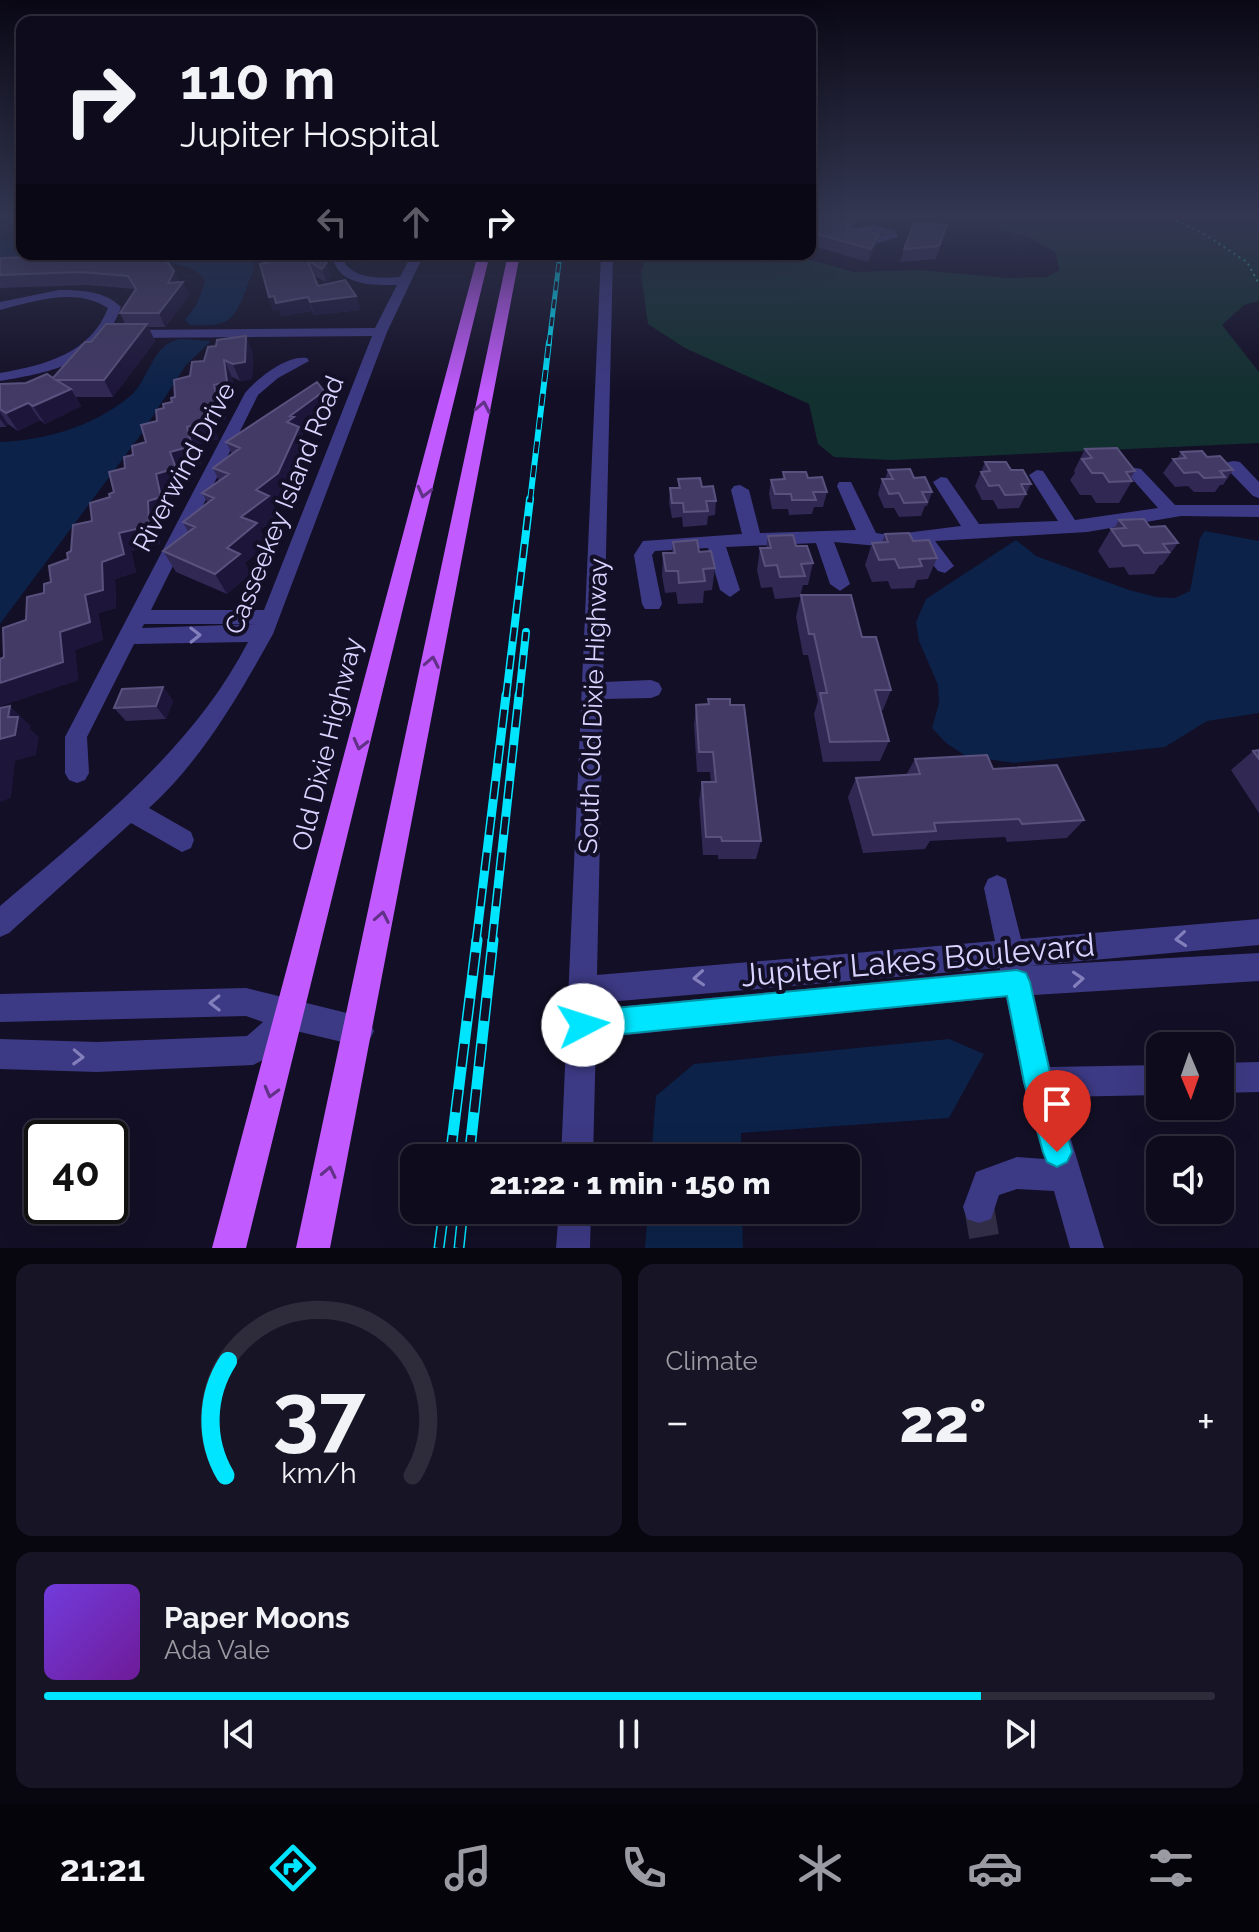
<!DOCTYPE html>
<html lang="en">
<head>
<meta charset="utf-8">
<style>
  :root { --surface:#0e0b1c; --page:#171425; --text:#f1f3f6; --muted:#9b9ba3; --line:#2e2b3b; --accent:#00e5ff }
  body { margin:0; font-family:Raleway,sans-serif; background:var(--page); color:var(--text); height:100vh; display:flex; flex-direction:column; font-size:30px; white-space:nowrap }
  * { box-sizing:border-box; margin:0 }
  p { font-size:26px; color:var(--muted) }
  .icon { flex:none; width:44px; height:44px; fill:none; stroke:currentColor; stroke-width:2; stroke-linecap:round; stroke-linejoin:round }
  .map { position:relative; height:1248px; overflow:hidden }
  .panel { display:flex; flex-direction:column; gap:16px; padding:16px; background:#08060f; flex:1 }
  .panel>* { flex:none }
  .guide { position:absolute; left:16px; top:16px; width:800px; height:244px; border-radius:16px; box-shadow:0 8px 32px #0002,0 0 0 2px var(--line); background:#0e0b1c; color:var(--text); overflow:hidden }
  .needle { width:52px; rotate:178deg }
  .fabs { position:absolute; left:1146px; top:1032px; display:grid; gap:16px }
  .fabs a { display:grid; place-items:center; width:88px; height:88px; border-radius:16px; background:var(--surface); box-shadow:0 8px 32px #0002,0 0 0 2px var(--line); font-size:40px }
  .speed { position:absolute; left:24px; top:1120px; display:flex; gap:16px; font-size:40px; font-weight:700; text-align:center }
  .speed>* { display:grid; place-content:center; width:104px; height:104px; border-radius:50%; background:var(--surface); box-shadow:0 8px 32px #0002,0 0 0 2px var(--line); line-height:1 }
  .speed .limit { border:4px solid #111; border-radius:12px; background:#fff; color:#111 }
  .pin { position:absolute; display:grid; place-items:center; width:68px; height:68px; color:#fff; margin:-82px -34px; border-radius:50% 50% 50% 0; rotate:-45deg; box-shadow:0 0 8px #0007 }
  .pin .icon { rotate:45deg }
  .me { position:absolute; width:88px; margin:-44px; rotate:85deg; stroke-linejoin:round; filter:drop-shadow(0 0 6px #0008) }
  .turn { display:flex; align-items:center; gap:28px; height:168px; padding:0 32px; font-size:36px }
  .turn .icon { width:104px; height:104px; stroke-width:2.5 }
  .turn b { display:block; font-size:56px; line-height:68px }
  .lanes { display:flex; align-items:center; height:76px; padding:0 32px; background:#0003; justify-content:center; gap:40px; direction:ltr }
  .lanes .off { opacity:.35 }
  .big { font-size:60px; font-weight:800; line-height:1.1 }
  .panel .widget { flex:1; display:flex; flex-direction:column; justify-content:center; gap:12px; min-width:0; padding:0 28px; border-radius:16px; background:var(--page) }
  .panel .dial { align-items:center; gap:0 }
  .dial svg { height:208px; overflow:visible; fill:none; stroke:var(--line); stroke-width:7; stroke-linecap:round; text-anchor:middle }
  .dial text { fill:var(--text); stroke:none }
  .song { display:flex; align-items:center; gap:24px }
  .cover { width:96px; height:96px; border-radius:12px; background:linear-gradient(135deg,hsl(260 70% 55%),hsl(280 70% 35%)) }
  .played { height:8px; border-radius:4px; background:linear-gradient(90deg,var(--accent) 80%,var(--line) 80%) }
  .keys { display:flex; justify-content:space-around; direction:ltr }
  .heat { display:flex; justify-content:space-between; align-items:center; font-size:44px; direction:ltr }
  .panel .tiles { flex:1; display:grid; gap:16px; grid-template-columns:1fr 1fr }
  .widget:last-child { grid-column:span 2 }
  .trip { position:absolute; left:400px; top:1144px; width:460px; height:80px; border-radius:16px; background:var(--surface); box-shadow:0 8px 32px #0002,0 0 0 2px var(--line); font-weight:800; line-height:80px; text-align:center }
  .tab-bar { display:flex; height:128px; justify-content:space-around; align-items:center; background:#06040b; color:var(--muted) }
  .tab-bar .icon { width:56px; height:56px }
  .tab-bar .selected { color:var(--accent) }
  .tab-bar b { font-size:36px; color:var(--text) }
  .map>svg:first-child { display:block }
  .green { fill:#12302f }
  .water { fill:#0c2248 }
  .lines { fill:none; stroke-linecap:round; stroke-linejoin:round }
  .minor-tunnel { stroke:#312d47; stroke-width:30; stroke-dasharray:30 15; stroke-linecap:butt }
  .path { stroke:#2fb8b0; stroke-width:2; stroke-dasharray:2 4; stroke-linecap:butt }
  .minor { fill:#3d3a85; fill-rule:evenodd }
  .major { fill:#c25bff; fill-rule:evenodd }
  .rail-far4-casing { stroke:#00e5ff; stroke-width:5 }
  .rail-far3-casing { stroke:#00e5ff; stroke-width:6 }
  .rail-far2-casing { stroke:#00e5ff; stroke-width:8 }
  .rail-far1-casing { stroke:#00e5ff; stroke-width:9 }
  .rail-casing { stroke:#00e5ff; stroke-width:11 }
  .rail-far4 { stroke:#130f26; stroke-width:3; stroke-dasharray:9; stroke-linecap:butt }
  .rail-far3 { stroke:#130f26; stroke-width:4; stroke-dasharray:12; stroke-linecap:butt }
  .rail-far2 { stroke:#130f26; stroke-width:5; stroke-dasharray:14; stroke-linecap:butt }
  .rail-far1 { stroke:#130f26; stroke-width:6; stroke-dasharray:18; stroke-linecap:butt }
  .rail { stroke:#130f26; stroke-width:8; stroke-dasharray:23; stroke-linecap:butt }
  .wall { fill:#312854 }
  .shaded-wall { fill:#1d163a }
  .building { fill:#433a66; stroke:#5a527e; stroke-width:2 }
  .oneway { stroke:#623188 }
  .oneway2 { stroke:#837fbc }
  .route { fill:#00e5ff; stroke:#0095a6; stroke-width:2 }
  .labels { text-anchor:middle; stroke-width:8; stroke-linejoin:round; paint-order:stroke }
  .street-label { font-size:26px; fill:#d9d4ff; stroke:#130f26 }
  .near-street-label { font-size:32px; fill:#d9d4ff; stroke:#130f26 }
</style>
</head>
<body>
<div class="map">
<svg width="1259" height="1248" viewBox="0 0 1259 1248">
  <rect width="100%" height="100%" fill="#130f26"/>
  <path class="green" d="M955,218H1259V301L1244,305L1222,325L1259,372V443L892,460L834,457L818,444L809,404L685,348L648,324L641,274L646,254H789L854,272L918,270L1009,278L1046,277L1060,270L1055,252L1031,238Z"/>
  <path class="water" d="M0,239H22V254H253C256,267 252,273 248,284C234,321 231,327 190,325L185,320L197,304L205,282C198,266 180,265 165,262L0,260Z
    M182,339L211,341L186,365L142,433L0,624V442C46,440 92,427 129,397C149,382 152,341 182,339Z
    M1205,531L1259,541V713L1207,721L1165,747L1014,763L966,756L946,743L932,728L939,703L938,685L919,641L916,622L926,599L1016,540L1036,556L1129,590L1156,597L1175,598L1190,591L1200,538Z
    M949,1039L984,1054L949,1118L741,1133V1158H651L656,1096L694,1064Z
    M648,1210H742L743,1248H645Z"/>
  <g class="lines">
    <path class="minor-tunnel" d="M979,1207L986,1248"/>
    <path class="path" d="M1171,218L1204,234L1247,262L1259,284"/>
    <path class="minor" d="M810,218L852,229L874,225L896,231L898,237L878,243L810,224ZM874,231L886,235L866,233Z
      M332,254H344L345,264C359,280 381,278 400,277L412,254H424L387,332L273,634C239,695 202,760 149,808L191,832L194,840L191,848L182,852L131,823L9,933L0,937V906C91,828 192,751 248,642L134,644L87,737L89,773L85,780L77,783L69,780L65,773V737L245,393C258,378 286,355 307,358L309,361L278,378L258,395L151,610H264L372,336L124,338L117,334L124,330L375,328L397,285C371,285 336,286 332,254ZM144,624H257L142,628Z
      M601,254H613L603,682L651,680L659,683L662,689L659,695L651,698L603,699L597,975L995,941L984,888L988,879L997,875L1006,879L1021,939L1259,919V945L1027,966L1259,953V981L1034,995L1050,1067L1160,1065V1095L1058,1097L1104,1248H1070L1054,1191L1017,1189L999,1195L991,1219L979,1223L967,1219L963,1207L976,1172L1017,1157L1045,1159L1023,1082L1006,997L596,1038L593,1158H561ZM1000,968V970L596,1009V1003Z
      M59,290C81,290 105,291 121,307C101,363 53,372 0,381V373C45,365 90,354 108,308C75,287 35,301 0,310V302Z
      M1234,461L1240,462L1259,482V498L1253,496L1228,470L1226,466L1228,462Z
      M1135,468L1141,469L1175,505H1259V517L1181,516L1087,532L935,541L954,566L945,573L938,571L916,544L889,547L834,542L850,584L840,591L830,584L816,543L726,547L740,590L730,597L720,590L708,548L655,551L652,555L662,604L659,609H645L642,604L634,555L643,541L742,534L731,490L734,486L740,485L749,490L760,533L856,530L837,486L839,482H851L876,533L889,535L961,526L933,482L941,477L947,478L979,524L1058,521L1029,475L1037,470L1043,471L1075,520L1158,508L1127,473Z
      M246,988L359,1016L369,1021L374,1031L369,1041L359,1046L296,1031L263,1060L253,1065L97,1072L0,1069V1039L97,1042L247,1036L263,1022L246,1016L0,1022V994Z
      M1259,1062V1092L1220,1093V1063Z
      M559,1210H591L590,1248H556Z"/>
    <path class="major" d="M478,254H490L246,1248H212Z
      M508,254H520L330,1248H296Z"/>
    <defs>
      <path id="rail-far4" d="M549,344L560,254"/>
      <path id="rail-far3" d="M530,501L549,342"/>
      <path id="rail-far2" d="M506,697L530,499
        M519,697L526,632"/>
      <path id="rail-far1" d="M476,942L506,695
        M492,942L519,695"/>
      <path id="rail" d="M450,1158L477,940
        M469,1158L493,940
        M439,1248L444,1210
        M459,1248L463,1210"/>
    </defs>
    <use href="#rail-far4" class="rail-far4-casing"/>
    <use href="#rail-far3" class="rail-far3-casing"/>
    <use href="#rail-far2" class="rail-far2-casing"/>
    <use href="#rail-far1" class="rail-far1-casing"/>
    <use href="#rail" class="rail-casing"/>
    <use href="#rail-far4" class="rail-far4"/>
    <use href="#rail-far3" class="rail-far3"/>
    <use href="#rail-far2" class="rail-far2"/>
    <use href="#rail-far1" class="rail-far1"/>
    <use href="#rail" class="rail"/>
  </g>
  <path class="wall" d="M810,218H870L864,224L850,225L849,229L876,247L868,262L810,245Z
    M947,225L936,259L900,262L904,249Z
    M269,254H317L331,276L326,282L313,275L318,286L356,296L360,310L314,315L312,311L281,316L279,310L273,311L269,297L271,261Z
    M347,254H381L367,263Z
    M0,258L174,271L179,282H183L189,295L165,327H148L155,341L113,397H76L81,406L45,424L40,420L18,431L8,424L6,427H0V384L26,383L53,378L91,342L125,324L120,313L135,291L134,289L88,285L0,288Z
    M253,353L252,379L240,381L232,377L235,400L222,402L226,419L212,423L218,439L196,445L201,464L180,469L185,486L166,492L171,515L158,519L160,544L131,551L136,572L115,579L116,608L98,613L103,640L75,650L78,680L0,706V659L4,657L44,593L68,559L71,551L92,521L114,492L133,455L146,442L164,408L172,402L190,376L192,362Z
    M324,391L330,411L302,433L307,447L287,493L273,504L278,517L260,530L267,544L245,563L250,574L227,594L176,572L163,551L188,532L183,522L208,503L202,493L219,481L213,468L232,454L226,442Z
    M1085,449L1135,471L1131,478L1132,481L1119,503H1096L1091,495H1080L1070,480L1075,473L1074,471Z
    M1181,452L1207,457L1233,470L1223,485H1220L1215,492H1194L1188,486L1175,487L1163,473L1173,459H1177Z
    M985,462L1031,484L1019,508L998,509L993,500H982L975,486Z
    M888,470L932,492L927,506H925L921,516L899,517L894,508H884L878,494L882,479H885Z
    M783,472L808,478L827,492L823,507H814L812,514L789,515L788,509H772L769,494L771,480H782Z
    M678,479L702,487L716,501L715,515L708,516L707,525L683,527L682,517L672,518L669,502L670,488H678Z
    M1119,520L1150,527L1178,543L1162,565H1160L1154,574L1129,575L1124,567L1109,568L1098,551L1111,529H1114Z
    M885,534L913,541L937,558L928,579L917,580L914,588L891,589L888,581L872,582L865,565L872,543L882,542Z
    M768,536L796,546L813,563L808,585H803L800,597L775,599L772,587L761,588L757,570L760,548H766Z
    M673,542L699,552L715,568L712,590L704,591L703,603L678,604L676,592L665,593L662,575L663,553H672Z
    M801,595L862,637L891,690L883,710H881L889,741L880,761L823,762L814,714L818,701L808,655H803L796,617Z
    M163,687L173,701L166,719L126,721L114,708Z
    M708,699L761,841L756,859H718V855H703L699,801L702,782H711L710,772H697L694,725L696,705H708Z
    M1259,750V813L1231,770L1253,751Z
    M915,759L993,769L1084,820L1067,838L1007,842L1005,837L930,841L925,849L863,853L848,797L856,778L906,775Z"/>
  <path class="shaded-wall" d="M10,218H22V230L3,234L0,230V220Z
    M854,218H870L864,224L852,226Z
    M879,234L876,247L868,262L871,249Z
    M365,254H381L367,263Z
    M327,262L331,276L326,282L322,269Z
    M174,271L180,284L183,282L189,295L165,327L159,313L168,283Z
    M274,296L308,297L312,311L281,316L279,310L273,311L269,297Z
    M356,296L360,310L314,315L310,302Z
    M147,324L155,341L113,397L104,380Z
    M246,336L253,353L252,379L240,381L233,364Z
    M224,360L232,377L235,400L222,402L226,419L212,423L218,439L196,445L201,464L180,469L185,486L166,492L171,515L158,519L160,544L131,551L136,572L115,579L116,608L98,613L103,640L75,650L78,680L0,706V683L60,632L85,595L102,562L119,533L148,501L156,474L204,405Z
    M71,389L81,406L45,424L33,406Z
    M324,391L330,411L302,433L307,447L287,493L273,504L278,517L260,530L267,544L245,563L250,574L227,594L215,574L241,517L256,490L290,416Z
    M28,403L40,420L18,431L6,413Z
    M0,412L8,424L6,427L0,419Z
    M163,687L173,701L166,719L156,706Z
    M10,706L31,726L30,729L39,737L36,755L15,761L11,798L0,802V739L8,717Z"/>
  <path class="building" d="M810,218H826L850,225L846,228L879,234L871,249L810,232Z
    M914,223L947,225L939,246L904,249Z
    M269,254H317L327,262L322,269L307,260L318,286L345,280L356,296L310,302L308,297L276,303L274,296L269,297L260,264L277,260Z
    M103,255L166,260L174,271L168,283L183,282L159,313H120L136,289L128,276L81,272L0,275V258Z
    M106,324H147L104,380H56L71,389L33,406L28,403L6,413L0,409V384L26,383L47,374L53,378L85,342H91Z
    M246,336L245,362L233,364L224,360L227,382L214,385L218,402L204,405L209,421L187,427L192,446L170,452L176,468L156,474L161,497L148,501L149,526L119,533L124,554L102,562L103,590L85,595L90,622L60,632L63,662L0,683V659L4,657L3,628L26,620L27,597L44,593V584L51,582L49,566L68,559L67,553L71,551L73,525L92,521L90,503L110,497L109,494L114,492L109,472L125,468L124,457L133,455L132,446L146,442L141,425L157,421L156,410L164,408L163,404L172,402L171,398L175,397L174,380L190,376L192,362L204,361L208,347L216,346L217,340Z
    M317,382L324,391L290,416L294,417L287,422L299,427L278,473L256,490L269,496L241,517L257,523L227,548L240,554L215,574L163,551L195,527L183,522L214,498L202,493L229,474L213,468L240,448L226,442Z
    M1117,448L1135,471L1126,472L1132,481L1109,482L1103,473H1092L1082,459L1092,458L1085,449Z
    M1202,451L1207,457L1220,456L1233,470L1220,471L1225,477L1204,478L1198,472L1184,473L1173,459L1186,458L1181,452Z
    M985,462H1006L1011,470H1023L1031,484H1021L1026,494L1005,495L999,485L989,486L981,472L990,471Z
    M910,469L914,478L925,477L932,492H922L927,502L904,503L899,493L889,494L882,479H893L888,470Z
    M783,472H806L808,478L822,477L827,492H813L816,500H792L791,494H775L771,480L785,479Z
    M700,478L702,487L713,486L716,501H706L708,511L684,512L683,503H672L670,488H680L678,479Z
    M1144,519L1150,527L1165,526L1178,543L1163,544L1169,552L1144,553L1138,545L1123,546L1111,529L1126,528L1119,520Z
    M909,533L913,541L929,540L937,558L919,559L922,566L899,568L895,559L879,560L872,543L888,542L885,534Z
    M793,535L796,546H807L813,563L801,564L805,576L780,577L777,565L765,566L760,548H771L768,536Z
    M697,540L699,552L711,551L715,568L703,569L705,581L679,583L678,571H666L663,553H675L673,542Z
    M801,595H851L862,637H876L891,690H875L889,741L830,742L820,693H827L814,634H809Z
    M163,687L156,706L114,708L122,689Z
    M708,699H730V705H744L761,841H722L721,837H706L702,782H716L713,752H699L696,705L709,704Z
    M10,706L8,717H18L15,735L0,739V708Z
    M1259,750V759L1253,751Z
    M987,755L993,769L1057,765L1084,820L1022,824L1019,819L934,823L936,831L873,835L856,778L920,774L915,759Z"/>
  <defs><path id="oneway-chevron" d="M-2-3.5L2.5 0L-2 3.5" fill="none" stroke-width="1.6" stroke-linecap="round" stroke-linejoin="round" transform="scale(2)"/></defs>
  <g class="oneway">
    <use href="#oneway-chevron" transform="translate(483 407) rotate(-79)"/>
    <use href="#oneway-chevron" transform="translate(424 492) rotate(104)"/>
    <use href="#oneway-chevron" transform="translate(432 662) rotate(-79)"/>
    <use href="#oneway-chevron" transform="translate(360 744) rotate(104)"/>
    <use href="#oneway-chevron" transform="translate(382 917) rotate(-79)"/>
    <use href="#oneway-chevron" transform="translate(271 1092) rotate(105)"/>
    <use href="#oneway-chevron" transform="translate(329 1172) rotate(-78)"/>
  </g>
  <g class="oneway2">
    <use href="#oneway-chevron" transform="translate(195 635) rotate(-1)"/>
    <use href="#oneway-chevron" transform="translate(1181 939) rotate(175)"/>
    <use href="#oneway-chevron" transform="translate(699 978) rotate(176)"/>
    <use href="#oneway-chevron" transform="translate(1078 979) rotate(-4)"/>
    <use href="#oneway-chevron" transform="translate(215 1003) rotate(179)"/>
    <use href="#oneway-chevron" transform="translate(78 1057) rotate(2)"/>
  </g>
  <linearGradient id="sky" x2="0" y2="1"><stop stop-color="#0a0815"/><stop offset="0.55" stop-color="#333752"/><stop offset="1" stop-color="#333752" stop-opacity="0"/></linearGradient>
  <rect width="1259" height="393" fill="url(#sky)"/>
  <path class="route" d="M1017,970L1026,973L1030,982L1052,1082L1072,1152L1067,1162L1057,1167L1047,1162L1043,1152L1024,1082L1007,996L583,1038L573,1034L569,1025L573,1015L583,1011Z"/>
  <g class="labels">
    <g class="street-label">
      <text transform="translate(184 467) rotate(-62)" y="9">Riverwind Drive</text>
      <text transform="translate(284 505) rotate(-68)" y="9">Casseekey Island Road</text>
      <text transform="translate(593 706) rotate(-88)" y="9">South Old Dixie Highway</text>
      <text transform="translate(327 744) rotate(-76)" y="9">Old Dixie Highway</text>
    </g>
    <g class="near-street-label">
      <text transform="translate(918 960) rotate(-5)" y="11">Jupiter Lakes Boulevard</text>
    </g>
  </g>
</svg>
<div class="fabs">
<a><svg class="needle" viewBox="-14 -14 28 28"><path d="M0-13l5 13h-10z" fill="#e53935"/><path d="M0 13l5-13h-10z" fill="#9b9ba3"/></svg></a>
<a><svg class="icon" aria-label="sound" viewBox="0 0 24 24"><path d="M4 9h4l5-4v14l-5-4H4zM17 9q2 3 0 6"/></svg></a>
</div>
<div class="speed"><div class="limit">40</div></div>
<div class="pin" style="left:1057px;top:1152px;background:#d93025"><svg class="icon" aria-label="arrive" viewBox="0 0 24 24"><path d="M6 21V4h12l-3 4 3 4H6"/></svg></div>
<svg class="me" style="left:583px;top:1025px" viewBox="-20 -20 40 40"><circle r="19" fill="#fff"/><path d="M0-13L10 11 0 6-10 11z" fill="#00e5ff"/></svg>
<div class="trip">21:22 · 1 min · 150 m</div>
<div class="guide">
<div class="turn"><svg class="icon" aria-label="right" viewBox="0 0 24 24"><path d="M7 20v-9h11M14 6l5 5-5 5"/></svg><div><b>110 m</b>Jupiter Hospital</div></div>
<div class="lanes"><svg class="icon off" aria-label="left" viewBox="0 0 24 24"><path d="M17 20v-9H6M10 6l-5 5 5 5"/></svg><svg class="icon off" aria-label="ahead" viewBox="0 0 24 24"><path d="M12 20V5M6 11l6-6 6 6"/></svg><svg class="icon" aria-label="right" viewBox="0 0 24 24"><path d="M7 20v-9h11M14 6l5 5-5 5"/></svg></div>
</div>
</div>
<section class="panel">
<div class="tiles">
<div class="widget dial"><svg viewBox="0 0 100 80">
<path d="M14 69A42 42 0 1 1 86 69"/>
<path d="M14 69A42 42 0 0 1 15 25" stroke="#00e5ff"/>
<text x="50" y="56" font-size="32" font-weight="700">37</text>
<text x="50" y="72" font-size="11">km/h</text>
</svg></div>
<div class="widget"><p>Climate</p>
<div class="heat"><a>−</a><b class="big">22°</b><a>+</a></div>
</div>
<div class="widget">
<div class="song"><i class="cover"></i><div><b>Paper Moons</b><p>Ada Vale</p></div></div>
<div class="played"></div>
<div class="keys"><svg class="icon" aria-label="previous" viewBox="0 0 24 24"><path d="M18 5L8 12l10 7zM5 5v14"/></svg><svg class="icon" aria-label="pause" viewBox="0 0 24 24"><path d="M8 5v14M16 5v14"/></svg><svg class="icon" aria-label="next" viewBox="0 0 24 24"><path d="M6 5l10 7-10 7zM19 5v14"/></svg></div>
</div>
</div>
</section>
<nav class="tab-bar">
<b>21:21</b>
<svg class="icon selected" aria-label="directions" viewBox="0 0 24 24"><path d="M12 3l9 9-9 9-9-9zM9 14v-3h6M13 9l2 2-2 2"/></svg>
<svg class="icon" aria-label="music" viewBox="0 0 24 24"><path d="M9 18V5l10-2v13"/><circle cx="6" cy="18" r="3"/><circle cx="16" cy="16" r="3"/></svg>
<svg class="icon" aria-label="phone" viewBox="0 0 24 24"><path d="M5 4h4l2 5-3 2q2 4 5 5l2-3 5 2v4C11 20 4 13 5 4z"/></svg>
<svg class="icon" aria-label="climate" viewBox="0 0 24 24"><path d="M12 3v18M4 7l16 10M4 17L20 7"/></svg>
<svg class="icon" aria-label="car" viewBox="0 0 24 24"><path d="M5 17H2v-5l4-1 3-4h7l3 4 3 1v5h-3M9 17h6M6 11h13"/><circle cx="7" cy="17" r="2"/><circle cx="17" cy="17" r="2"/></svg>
<svg class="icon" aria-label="filters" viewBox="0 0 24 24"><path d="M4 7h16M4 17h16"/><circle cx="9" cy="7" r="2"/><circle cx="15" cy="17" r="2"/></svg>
</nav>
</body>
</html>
